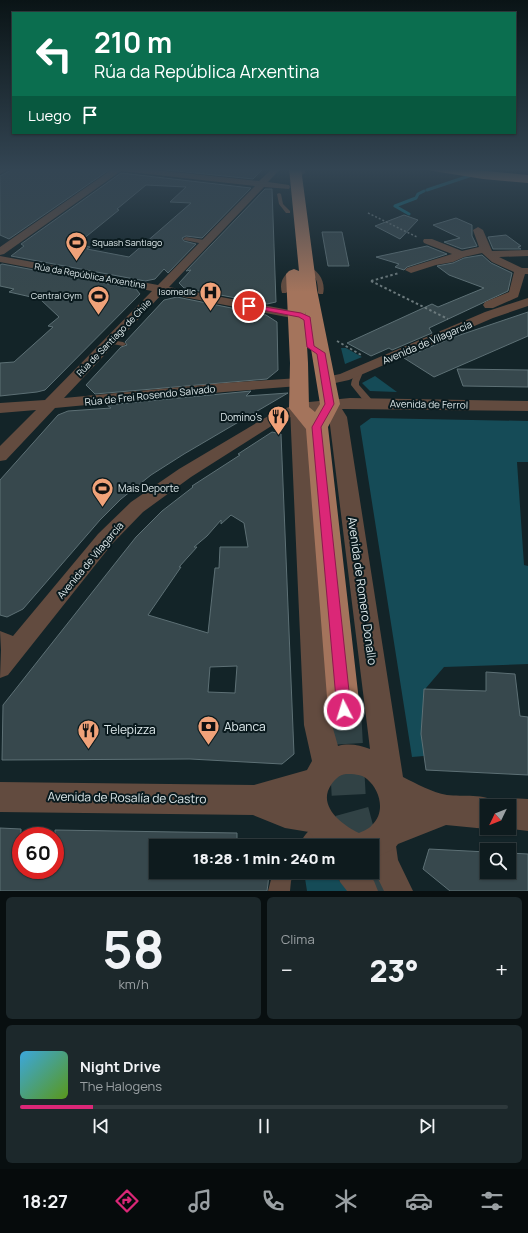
<!DOCTYPE html>
<html lang="es">
<head>
<meta charset="utf-8">
<style>
  :root { --surface:#0e1b1e; --page:#1c282b; --text:#f1f3f6; --muted:#9ba1a4; --line:#2e393c; --accent:#db2777 }
  body { margin:0; font-family:Manrope,sans-serif; background:var(--page); color:var(--text); height:100vh; display:flex; flex-direction:column; font-size:15px; white-space:nowrap }
  * { box-sizing:border-box; margin:0 }
  p { font-size:13px; color:var(--muted) }
  .icon { flex:none; width:22px; height:22px; fill:none; stroke:currentColor; stroke-width:2; stroke-linecap:round; stroke-linejoin:round }
  .map { position:relative; height:891px; overflow:hidden }
  .details { display:flex; flex-direction:column; gap:6px; padding:6px; background:#080f10; flex:1 }
  .details>* { flex:none }
  .hud { position:absolute; left:12px; top:12px; width:504px; height:122px; border-radius:0px; box-shadow:0 1px 3px #0004,0 0 0 1px var(--line); background:#0b6e4f; color:#fff; overflow:hidden }
  .needle { width:26px; rotate:227deg }
  .buttons { position:absolute; left:480px; top:799px; display:grid; gap:8px }
  .buttons a { display:grid; place-items:center; width:36px; height:36px; border-radius:0px; background:var(--surface); box-shadow:0 1px 3px #0004,0 0 0 1px var(--line); font-size:20px }
  .speed { position:absolute; left:12px; top:827px; display:flex; gap:8px; font-size:20px; font-weight:700; text-align:center }
  .speed>* { display:grid; place-content:center; width:52px; height:52px; border-radius:50%; background:var(--surface); box-shadow:0 1px 3px #0004,0 0 0 1px var(--line); line-height:1 }
  .speed .limit { border:6px solid #d22; background:#fff; color:#111 }
  .pin { position:absolute; display:grid; place-items:center; width:34px; height:34px; color:#fff; margin:-17px; border:2px solid #fff; border-radius:50%; box-shadow:0 1px 4px #0007 }
  .me { position:absolute; width:44px; margin:-22px; rotate:355deg; stroke-linejoin:round; filter:drop-shadow(0 0 3px #0008) }
  .turn { display:flex; align-items:center; gap:14px; height:84px; padding:0 16px; font-size:18px }
  .turn .icon { width:52px; height:52px; stroke-width:2.5 }
  .turn b { display:block; font-size:28px; line-height:34px }
  .then { display:flex; align-items:center; height:38px; padding:0 16px; background:#0003; gap:8px; font-size:15px }
  .big { font-size:30px; font-weight:800; line-height:1.1 }
  .details .card { flex:1; display:flex; flex-direction:column; justify-content:center; gap:6px; min-width:0; padding:0 14px; border-radius:6px; background:var(--page) }
  .details .dial { align-items:center; gap:0 }
  .dial b { font-size:52px; line-height:1 }
  .song { display:flex; align-items:center; gap:12px }
  .cover { width:48px; height:48px; border-radius:6px; background:linear-gradient(135deg,hsl(200 70% 55%),hsl(90 70% 35%)) }
  .played { height:4px; border-radius:2px; background:linear-gradient(90deg,var(--accent) 15%,var(--line) 15%) }
  .keys { display:flex; justify-content:space-around; direction:ltr }
  .heat { display:flex; justify-content:space-between; align-items:center; font-size:22px; direction:ltr }
  .details .tiles { flex:1; display:grid; gap:6px; grid-template-columns:1fr 1fr }
  .card:last-child { grid-column:span 2 }
  .trip { position:absolute; left:149px; top:839px; width:230px; height:40px; border-radius:0px; background:var(--surface); box-shadow:0 1px 3px #0004,0 0 0 1px var(--line); font-weight:800; line-height:40px; text-align:center }
  .tabs { display:flex; height:64px; justify-content:space-around; align-items:center; background:#060b0c; color:var(--muted) }
  .tabs .icon { width:28px; height:28px }
  .tabs .selected { color:var(--accent) }
  .tabs b { font-size:18px; color:var(--text) }
  .map>svg:first-child { display:block }
  .green { fill:#154b57 }
  .lines { fill:none; stroke-linecap:round; stroke-linejoin:round }
  .stream { stroke:#116c7d; stroke-width:3 }
  .building { fill:#37484d; stroke:#5d7075; fill-rule:evenodd }
  .primary-tunnel { stroke:#314245; stroke-width:34; stroke-dasharray:34 17; stroke-linecap:butt }
  .path-far1 { stroke:#6b797c; stroke-width:1.5; stroke-dasharray:2 2; stroke-linecap:butt }
  .path { stroke:#6b797c; stroke-width:2; stroke-dasharray:2.5 2.5; stroke-linecap:butt }
  .service { fill:#624b3f; fill-rule:evenodd }
  .pedestrian { fill:#624b3f; fill-rule:evenodd }
  .minor { fill:#624b3f; fill-rule:evenodd }
  .tertiary { fill:#624b3f; fill-rule:evenodd }
  .primary { fill:#a4745c; fill-rule:evenodd }
  .trunk { fill:#b07c62; fill-rule:evenodd }
  .route { fill:#db2777; stroke:#8e194d }
  .labels { text-anchor:middle; stroke-width:4; stroke-linejoin:round; paint-order:stroke }
  .far-poi-label { font-size:9px; fill:#dee9eb; stroke:#0a1a1e; text-anchor:end }
  .far-street-label { font-size:9px; fill:#dee9eb; stroke:#0a1a1e }
  .street-label { font-size:10px; fill:#dee9eb; stroke:#0a1a1e }
  .poi-label { font-size:10px; fill:#dee9eb; stroke:#0a1a1e; text-anchor:end }
  .near-street-label { font-size:12px; fill:#dee9eb; stroke:#0a1a1e }
  .near-poi-label { font-size:12px; fill:#dee9eb; stroke:#0a1a1e; text-anchor:start }
</style>
</head>
<body>
<div class="map">
<svg width="528" height="891" viewBox="0 0 528 891">
  <rect width="100%" height="100%" fill="#132428"/>
  <path class="green" d="M341,348H346L362,357L345,364Z
    M375,376L397,392L370,391L362,383Z
    M371,418L528,421V462H517L524,565L528,566V664L444,667L426,688L424,756L412,757L360,426Z
    M304,872H332L348,891H307Z"/>
  <g class="lines">
    <path class="stream" d="M427,190L493,168L512,169
      M409,214L395,206L416,198L418,194L424,191"/>
  </g>
  <path class="building" d="M15,168H112L9,239L0,235V176Z
    M147,168H264L253,179Z
    M121,173L251,188L202,238L186,236L182,238L184,241L196,244L168,273L164,269L155,279L145,281L11,256L24,246L21,244ZM146,185L186,187L170,202L191,203L129,257L87,249L90,247L77,244L119,210L117,209Z
    M265,189H272L276,302L267,304L184,288L179,283L191,270L186,271Z
    M404,215L418,220L400,239L375,226Z
    M456,218L472,225V236L477,246L462,249L444,242L460,238L433,225Z
    M322,232H342L349,266H328Z
    M506,235L521,246L518,247L521,249H493L488,237Z
    M427,246L447,254L407,267L404,270L395,267L399,264L376,257Z
    M482,255L491,263L512,273L508,291L429,328L432,333L392,350L389,348L371,356L347,343L432,304L438,307L484,288L449,275L437,266L453,263L464,258Z
    M2,264L136,289L140,294L45,390L37,392L0,396V363L14,362L53,327L48,326L59,317L40,299L9,292L14,289L0,286V265Z
    M177,297L266,315L277,322L278,370L267,379L95,394L86,385L121,347L127,345L125,342L164,300Z
    M528,312V336L434,377L404,358L454,337Z
    M457,369L528,370V387L463,386Z
    M251,391L246,396L288,393L184,454L151,475L121,499L100,520L23,609L7,617L0,615V480L58,415L68,411L111,408L107,405Z
    M272,432L281,434L294,754L282,764L190,759L2,760L3,705L136,537L162,511L193,487L192,486L240,455L238,454ZM231,515L244,523L248,547H220L219,568H215L208,633L148,615L181,567H179L197,547H194L207,536L221,520V524ZM237,666L235,693L208,692L210,667Z
    M486,672L515,674L520,716L528,717V775L426,770L421,734L424,689L486,691Z
    M0,828L21,829V870H55V830L237,833V846H156V872H269L268,884L267,891H0Z
    M429,849L487,852V872H509V853L528,854V891H450L423,869Z"/>
  <g class="lines">
    <path class="primary-tunnel" d="M344,710L349,801L361,846
      M372,870L384,891"/>
    <path class="path-far1" d="M368,213L417,237"/>
    <path class="path" d="M371,281L448,319
      M371,281L399,273
      M337,341L363,356"/>
    <path class="service" d="M301,168H305V173L298,177H294V175L302,171Z
      M279,193L281,194L283,204L290,211V213H286L279,204L277,194Z
      M186,237L204,240L207,242L204,244L184,240L183,239Z
      M307,266C319,270 326,282 323,294H319L318,293C318,281 316,274 305,269V267Z
      M292,270L297,271L288,280L287,292L286,293H282C279,283 283,275 292,270Z
      M110,340L123,342L126,344L123,346L108,343L107,342Z
      M361,368L364,370L359,382V385L373,401L374,403L373,405H367L351,385C351,380 356,370 361,368Z"/>
    <path class="pedestrian" d="M324,820L331,823L334,830L331,837L323,846H299C303,835 313,825 324,820Z
      M273,872H295L291,881L290,891H268Z"/>
    <path class="minor" d="M0,168H10L0,174Z
      M114,168H137L259,181L273,168H281L268,182L289,185L290,187L289,189L264,187L169,287L305,313L313,319L317,339L315,342H305L303,339L301,321L297,319L163,293L64,398L224,383L299,378L304,379L306,382L304,385L299,386L224,392L55,408L6,460L0,461V446L36,410L0,413V403L45,400L152,291L0,262V256L158,285L255,186L121,171L4,254L0,255V247Z
      M478,227L483,230L492,251L528,250V256L499,257L522,268H528V274H525L518,297L493,308H485L483,305L485,302L509,292L514,272L492,262L482,253L464,257L453,262L436,265L411,273L405,270L407,268L452,254L424,243L423,241L424,239H432L462,251L479,247L473,230Z
      M528,298V306L493,318L349,380L326,385L321,384L319,381L321,378L340,374L485,312Z
      M299,403L304,405L306,408L304,411L273,425L191,477L143,512L112,544L8,675L0,678L1,650L0,631L13,636L98,534L131,502L179,469L263,419L276,412Z
      M382,826L392,829L395,839L398,860L413,891H384C375,872 372,868 372,846H369V839L372,829Z
      M336,872H367L374,881L378,891H347L340,882Z"/>
    <path class="tertiary" d="M350,398L528,401V411L342,409L347,417L403,777C417,784 431,792 447,795C463,797 484,793 498,803L509,798L528,799V831L505,828H509V806H487V828H488L487,829L446,825L398,844L395,848L372,860V846H320L309,832L285,828L253,815L0,812V782L254,785L307,770L312,761L304,725L290,408L293,404L299,403ZM325,411L329,417L370,749C360,745 348,743 338,746L332,725L308,413ZM346,774C353,774 361,774 367,779C380,790 386,812 372,825C369,829 363,831 359,833C342,825 317,806 331,785C335,779 339,775 346,774Z"/>
    <path class="primary" d="M289,168H301L317,290L340,404L328,427L360,710L355,721L344,725L333,721L328,710L306,429L289,408L290,363L286,274L289,271L294,269L299,271ZM305,312L320,404L315,412L309,407L308,363Z"/>
    <path class="trunk" d="M427,168H454L528,175V183L483,179L433,171L429,170Z"/>
  </g>
  <linearGradient id="sky" x2="0" y2="1"><stop stop-color="#0a1416"/><stop offset="0.58" stop-color="#334553"/><stop offset="1" stop-color="#334553" stop-opacity="0"/></linearGradient>
  <rect width="528" height="292" fill="url(#sky)"/>
  <path class="route" d="M246,304L301,313L310,317L314,346L325,353L334,404L321,427L351,710L349,715L344,717L339,715L337,710L312,427L325,404L317,354L307,347L304,320L299,317L246,307Z"/>
  <defs>
    <symbol id="stadium-pin" viewBox="-11 -11 22 30"><path d="M0 17L-7.5 6A9.5 9.5 0 1 1 7.5 6Z" fill="#f0a279" stroke="#0a1a1e"/><path d="M0-5a6.5 5 0 1 0 0 10a6.5 5 0 1 0 0-10ZM-3.5-1.8h7v3.6h-7Z" fill="#111"/></symbol>
    <symbol id="hospital-pin" viewBox="-11 -11 22 30"><path d="M0 17L-7.5 6A9.5 9.5 0 1 1 7.5 6Z" fill="#f0a279" stroke="#0a1a1e"/><path d="M-5-5h3v3.5h4V-5h3V5h-3V1.5h-4V5h-3Z" fill="#111"/></symbol>
    <symbol id="restaurant-pin" viewBox="-11 -11 22 30"><path d="M0 17L-7.5 6A9.5 9.5 0 1 1 7.5 6Z" fill="#f0a279" stroke="#0a1a1e"/><path d="M-5-6h1v4h1v-4h1v4h1v-4h1v5L-1.5 .5V6h-2V.5L-5-1ZM5-6V6H3V1.5H1.5Q1.5-4 5-6Z" fill="#111"/></symbol>
    <symbol id="bank-pin" viewBox="-11 -11 22 30"><path d="M0 17L-7.5 6A9.5 9.5 0 1 1 7.5 6Z" fill="#f0a279" stroke="#0a1a1e"/><path d="M-6-4H6V4H-6ZM0-2.3a2.3 2.3 0 1 0 0 4.6a2.3 2.3 0 1 0 0-4.6Z" fill="#111"/></symbol>
  </defs>
  <g fill-rule="evenodd">
    <use href="#stadium-pin" x="64" y="230" width="25" height="34"/>
    <use href="#hospital-pin" x="198" y="280" width="25" height="34"/>
    <use href="#stadium-pin" x="86" y="284" width="25" height="34"/>
    <use href="#restaurant-pin" x="266" y="404" width="25" height="34"/>
    <use href="#stadium-pin" x="90" y="476" width="25" height="34"/>
    <use href="#bank-pin" x="196" y="714" width="25" height="34"/>
    <use href="#restaurant-pin" x="76" y="718" width="25" height="34"/>
  </g>
  <g class="labels">
    <g class="far-poi-label">
      <text x="92" y="246" text-anchor="start">Squash Santiago</text>
      <text x="196" y="295">Isomedic</text>
      <text x="82" y="299">Central Gym</text>
    </g>
    <g class="far-street-label">
      <text transform="translate(90 276) rotate(10)" y="3">Rúa da República Arxentina</text>
      <text transform="translate(114 338) rotate(-46)" y="3">Rúa de Santiago de Chile</text>
    </g>
    <g class="street-label">
      <text transform="translate(427 342) rotate(-23)" y="4">Avenida de Vilagarcía</text>
      <text transform="translate(150 395) rotate(-6)" y="4">Rúa de Frei Rosendo Salvado</text>
      <text transform="translate(429 404) rotate(1)" y="4">Avenida de Ferrol</text>
      <text transform="translate(90 560) rotate(-50)" y="4">Avenida de Vilagarcía</text>
    </g>
    <g class="poi-label">
      <text x="262" y="421">Domino's</text>
      <text x="118" y="492" text-anchor="start">Mais Deporte</text>
    </g>
    <g class="near-street-label">
      <text transform="translate(362 591) rotate(82)" y="4">Avenida de Romero Donallo</text>
      <text transform="translate(127 798) rotate(1)" y="4">Avenida de Rosalía de Castro</text>
    </g>
    <g class="near-poi-label">
      <text x="224" y="731">Abanca</text>
      <text x="104" y="734">Telepizza</text>
    </g>
  </g>
</svg>
<div class="buttons">
<a><svg class="needle" viewBox="-14 -14 28 28"><path d="M0-13l5 13h-10z" fill="#e53935"/><path d="M0 13l5-13h-10z" fill="#9ba1a4"/></svg></a>
<a><svg class="icon" aria-label="search" viewBox="0 0 24 24"><circle cx="10" cy="10" r="6"/><path d="M15 15l6 6"/></svg></a>
</div>
<div class="speed"><div class="limit">60</div></div>
<div class="pin" style="left:249px;top:306px;background:#d93025"><svg class="icon" aria-label="arrive" viewBox="0 0 24 24"><path d="M6 21V4h12l-3 4 3 4H6"/></svg></div>
<svg class="me" style="left:344px;top:710px" viewBox="-20 -20 40 40"><circle r="17" fill="#db2777" stroke="#fff" stroke-width="3"/><path d="M0-11L8 9 0 5-8 9z" fill="#fff"/></svg>
<div class="trip">18:28 · 1 min · 240 m</div>
<div class="hud">
<div class="turn"><svg class="icon" aria-label="left" viewBox="0 0 24 24"><path d="M17 20v-9H6M10 6l-5 5 5 5"/></svg><div><b>210 m</b>Rúa da República Arxentina</div></div>
<div class="then">Luego<svg class="icon" aria-label="arrive" viewBox="0 0 24 24"><path d="M6 21V4h12l-3 4 3 4H6"/></svg></div>
</div>
</div>
<section class="details">
<div class="tiles">
<div class="card dial"><b>58</b><p>km/h</p></div>
<div class="card"><p>Clima</p>
<div class="heat"><a>−</a><b class="big">23°</b><a>+</a></div>
</div>
<div class="card">
<div class="song"><i class="cover"></i><div><b>Night Drive</b><p>The Halogens</p></div></div>
<div class="played"></div>
<div class="keys"><svg class="icon" aria-label="previous" viewBox="0 0 24 24"><path d="M18 5L8 12l10 7zM5 5v14"/></svg><svg class="icon" aria-label="pause" viewBox="0 0 24 24"><path d="M8 5v14M16 5v14"/></svg><svg class="icon" aria-label="next" viewBox="0 0 24 24"><path d="M6 5l10 7-10 7zM19 5v14"/></svg></div>
</div>
</div>
</section>
<nav class="tabs">
<b>18:27</b>
<svg class="icon selected" aria-label="directions" viewBox="0 0 24 24"><path d="M12 3l9 9-9 9-9-9zM9 14v-3h6M13 9l2 2-2 2"/></svg>
<svg class="icon" aria-label="music" viewBox="0 0 24 24"><path d="M9 18V5l10-2v13"/><circle cx="6" cy="18" r="3"/><circle cx="16" cy="16" r="3"/></svg>
<svg class="icon" aria-label="phone" viewBox="0 0 24 24"><path d="M5 4h4l2 5-3 2q2 4 5 5l2-3 5 2v4C11 20 4 13 5 4z"/></svg>
<svg class="icon" aria-label="climate" viewBox="0 0 24 24"><path d="M12 3v18M4 7l16 10M4 17L20 7"/></svg>
<svg class="icon" aria-label="car" viewBox="0 0 24 24"><path d="M5 17H2v-5l4-1 3-4h7l3 4 3 1v5h-3M9 17h6M6 11h13"/><circle cx="7" cy="17" r="2"/><circle cx="17" cy="17" r="2"/></svg>
<svg class="icon" aria-label="filters" viewBox="0 0 24 24"><path d="M4 7h16M4 17h16"/><circle cx="9" cy="7" r="2"/><circle cx="15" cy="17" r="2"/></svg>
</nav>
</body>
</html>
